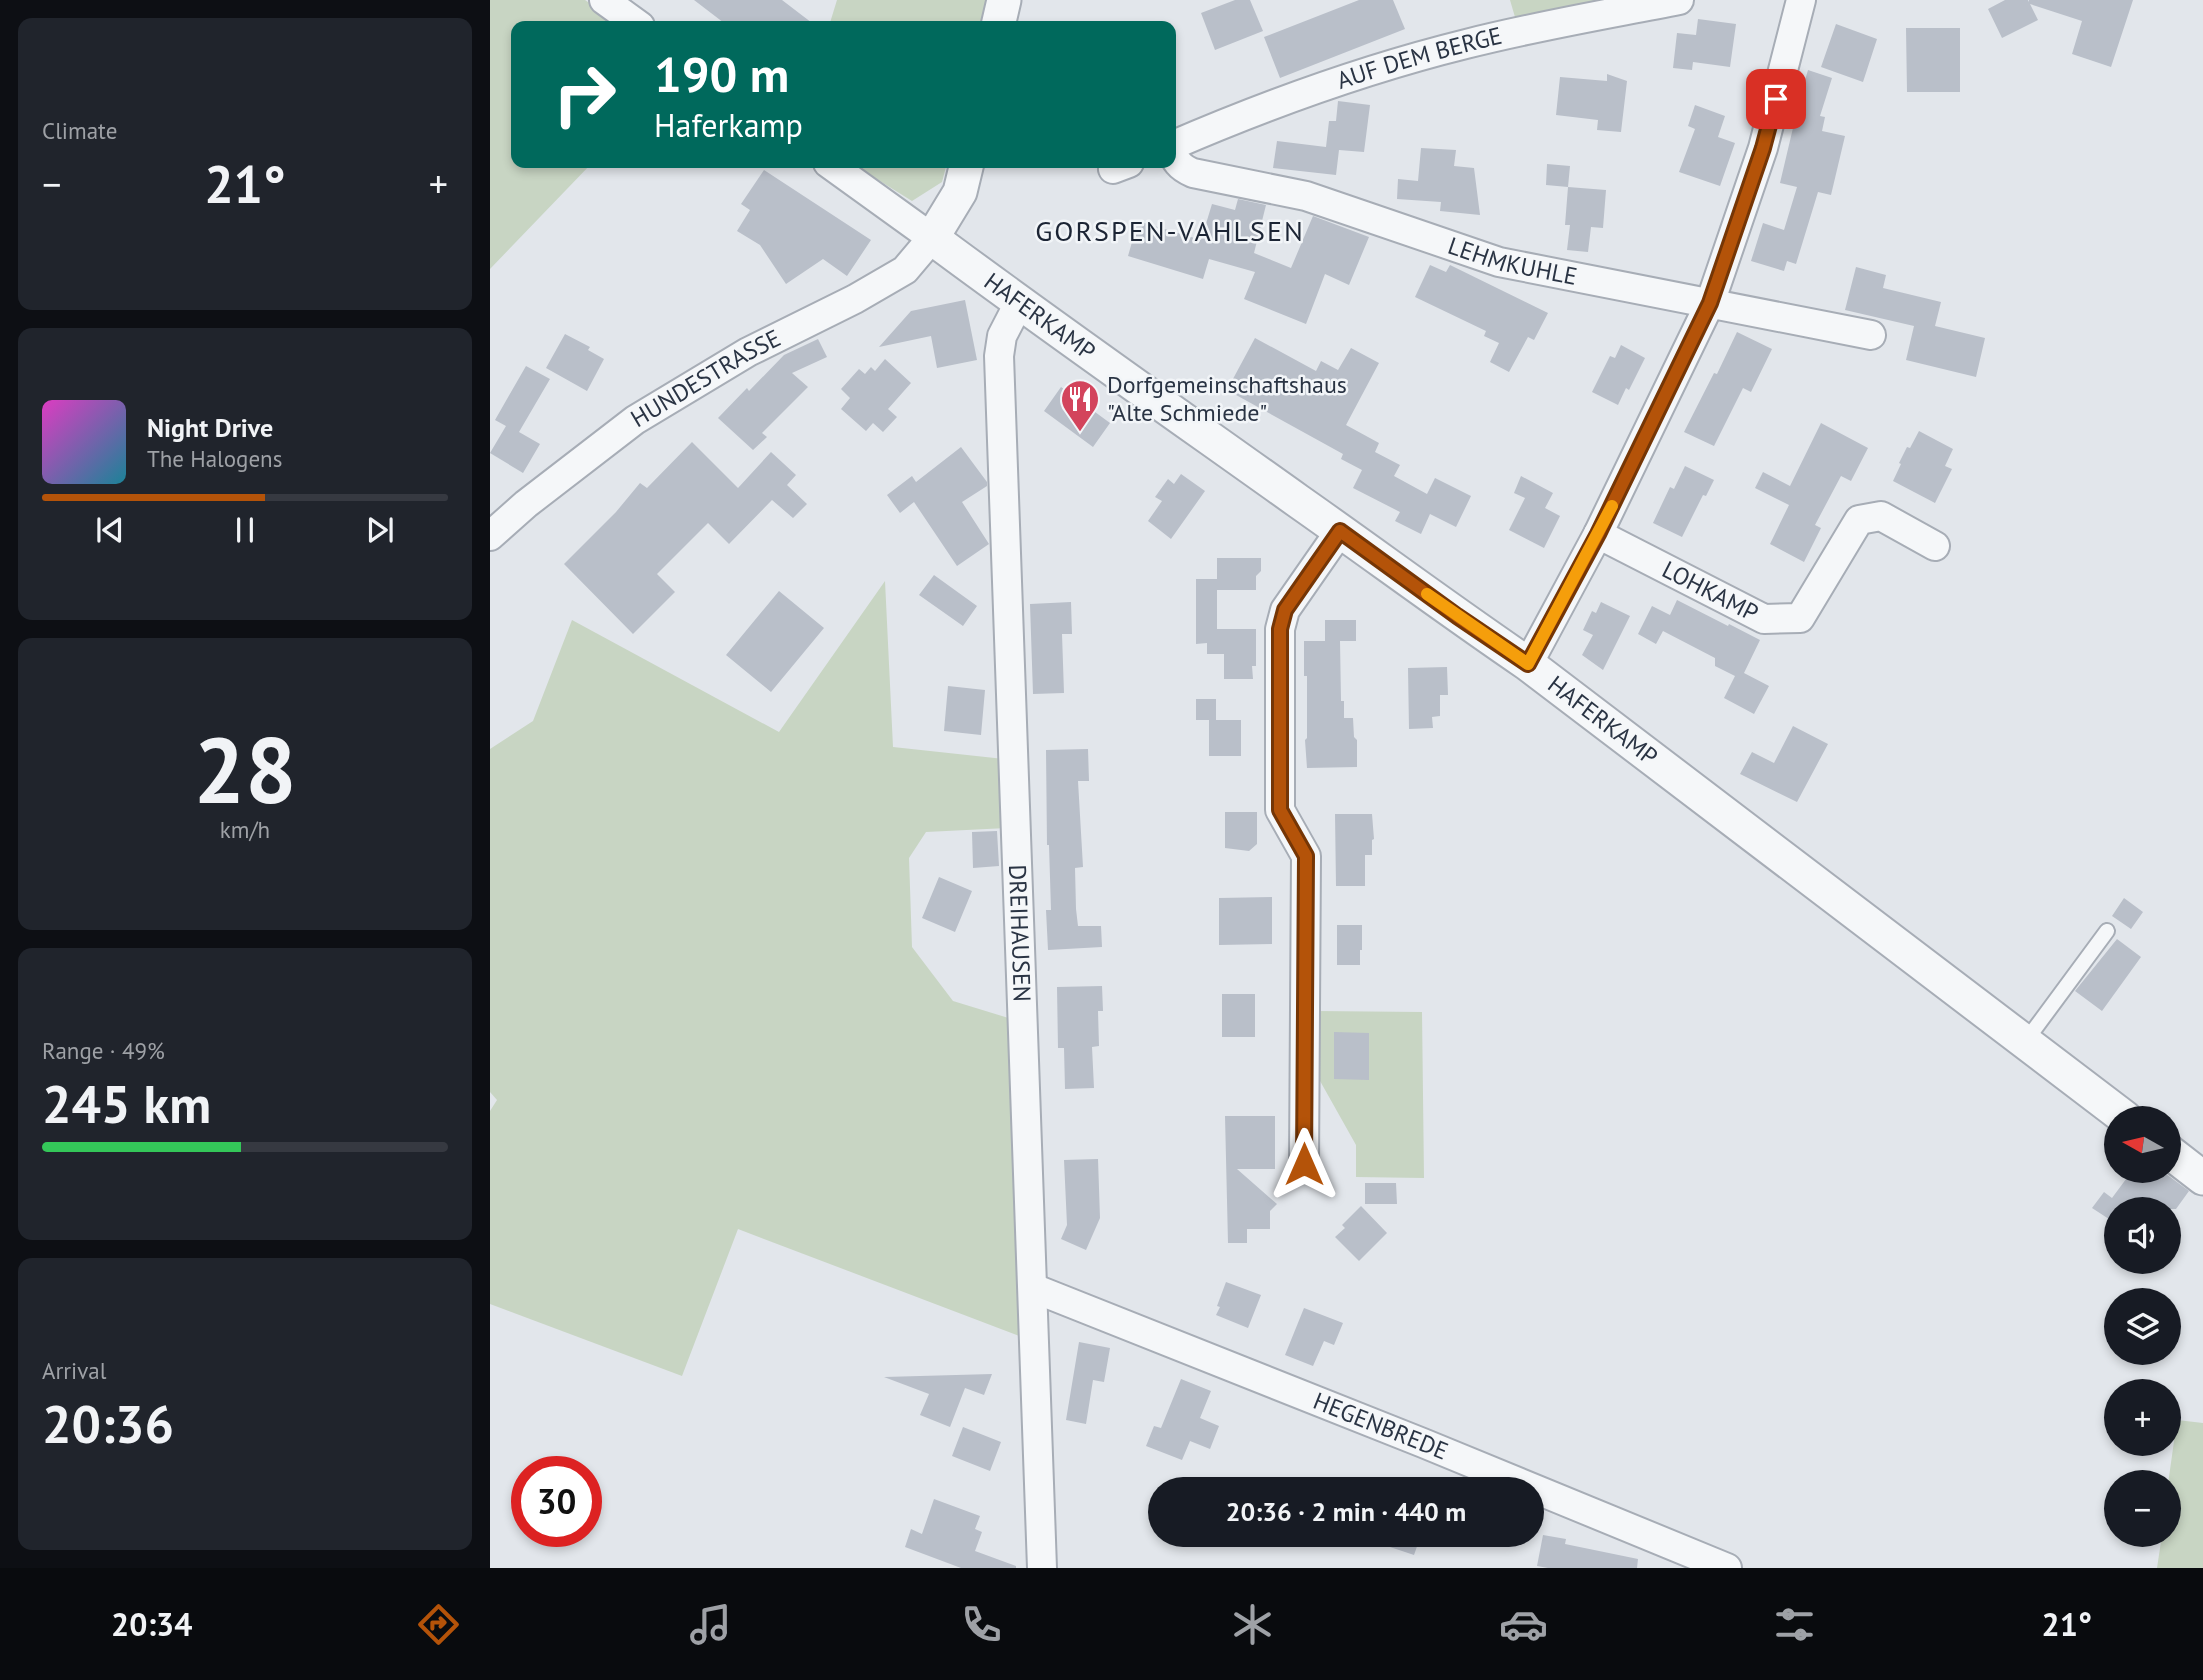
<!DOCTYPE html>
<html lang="en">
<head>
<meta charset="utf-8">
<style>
  :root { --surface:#171b24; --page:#20242c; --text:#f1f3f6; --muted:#9ea1a6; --line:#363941; --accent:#b45309 }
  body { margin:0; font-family:"PT Sans",sans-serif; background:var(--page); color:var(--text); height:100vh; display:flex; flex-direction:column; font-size:26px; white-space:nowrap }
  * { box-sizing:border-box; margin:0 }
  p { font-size:23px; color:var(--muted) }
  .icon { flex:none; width:38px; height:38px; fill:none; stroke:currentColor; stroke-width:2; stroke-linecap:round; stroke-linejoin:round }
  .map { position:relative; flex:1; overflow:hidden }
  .panel { display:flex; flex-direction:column; gap:18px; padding:18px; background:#0d0f14; width:490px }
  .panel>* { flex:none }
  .top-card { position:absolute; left:21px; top:21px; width:665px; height:147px; border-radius:14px; box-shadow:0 4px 10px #0003; background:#00695c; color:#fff; overflow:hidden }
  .needle { width:46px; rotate:278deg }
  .controls { position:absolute; left:1614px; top:1106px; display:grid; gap:14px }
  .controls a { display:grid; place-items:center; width:77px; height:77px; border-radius:50%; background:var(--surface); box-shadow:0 4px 10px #0003; font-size:35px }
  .speed { position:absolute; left:21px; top:1456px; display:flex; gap:14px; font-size:35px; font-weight:700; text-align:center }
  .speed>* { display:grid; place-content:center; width:91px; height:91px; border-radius:50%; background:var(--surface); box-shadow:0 4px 10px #0003; line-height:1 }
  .speed .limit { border:10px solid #d22; background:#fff; color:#111 }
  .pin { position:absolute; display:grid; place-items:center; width:60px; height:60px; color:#fff; margin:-30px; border-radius:14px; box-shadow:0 4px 10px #0006 }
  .me { position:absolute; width:77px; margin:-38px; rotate:0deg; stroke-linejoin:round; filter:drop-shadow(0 0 5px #0008) }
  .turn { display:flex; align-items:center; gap:24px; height:147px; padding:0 28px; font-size:32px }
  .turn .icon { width:91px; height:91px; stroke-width:2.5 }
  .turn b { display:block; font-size:49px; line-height:60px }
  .big { font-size:52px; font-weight:800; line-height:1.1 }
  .panel .widget { flex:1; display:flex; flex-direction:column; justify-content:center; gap:10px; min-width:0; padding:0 24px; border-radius:14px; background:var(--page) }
  .panel .dial { align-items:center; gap:0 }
  .dial b { font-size:91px; line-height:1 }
  .song { display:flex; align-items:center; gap:21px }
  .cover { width:84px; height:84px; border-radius:10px; background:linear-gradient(135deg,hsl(310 70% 55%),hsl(190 70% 35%)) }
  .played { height:7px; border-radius:4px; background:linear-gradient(90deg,var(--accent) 55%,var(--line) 55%) }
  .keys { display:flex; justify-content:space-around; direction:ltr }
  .heat { display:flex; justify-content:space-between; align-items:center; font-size:38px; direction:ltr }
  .charge { height:10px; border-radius:5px; background:linear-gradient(90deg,#34c759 49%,var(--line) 0) }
  .trip { position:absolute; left:658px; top:1477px; width:396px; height:70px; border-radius:35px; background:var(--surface); box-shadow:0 4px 10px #0003; font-weight:800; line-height:70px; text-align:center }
  .menu { display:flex; height:112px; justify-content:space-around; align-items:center; background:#090b0e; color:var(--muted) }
  .menu .icon { width:49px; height:49px }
  .menu .on { color:var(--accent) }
  .menu b { font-size:32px; color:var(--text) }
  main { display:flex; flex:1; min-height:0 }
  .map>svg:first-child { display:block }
  .green { fill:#c8d5c3 }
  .building { fill:#b9bfc9 }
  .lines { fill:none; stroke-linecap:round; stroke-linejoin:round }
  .service-casing { stroke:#a7adb6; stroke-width:18 }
  .minor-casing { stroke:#a7adb6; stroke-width:32 }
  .tertiary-casing { stroke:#a7adb6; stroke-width:37 }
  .service { stroke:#f5f7f9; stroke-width:14 }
  .minor { stroke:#f5f7f9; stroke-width:28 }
  .tertiary { stroke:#f5f7f9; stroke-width:33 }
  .route-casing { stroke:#753606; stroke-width:18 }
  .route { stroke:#b45309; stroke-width:12 }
  .slow { stroke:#f59e0b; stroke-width:12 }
  .labels { text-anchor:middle; stroke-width:5; stroke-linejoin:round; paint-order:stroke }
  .street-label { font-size:24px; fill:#2a3444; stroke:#f2f5f8 }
  .poi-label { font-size:24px; fill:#2a3444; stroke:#f2f5f8; text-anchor:start }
  .quarter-label { font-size:28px; letter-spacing:2px; fill:#1c2535; stroke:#f2f5f8 }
</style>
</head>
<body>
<main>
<section class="panel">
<div class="widget"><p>Climate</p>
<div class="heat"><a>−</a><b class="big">21°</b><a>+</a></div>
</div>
<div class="widget">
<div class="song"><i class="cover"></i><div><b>Night Drive</b><p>The Halogens</p></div></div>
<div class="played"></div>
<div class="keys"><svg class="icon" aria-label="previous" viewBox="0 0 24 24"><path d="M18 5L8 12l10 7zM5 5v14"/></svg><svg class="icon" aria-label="pause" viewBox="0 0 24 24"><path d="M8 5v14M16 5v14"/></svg><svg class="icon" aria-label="next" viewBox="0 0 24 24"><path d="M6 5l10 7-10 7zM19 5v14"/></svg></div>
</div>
<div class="widget dial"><b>28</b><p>km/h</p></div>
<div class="widget"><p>Range · 49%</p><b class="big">245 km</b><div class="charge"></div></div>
<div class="widget"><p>Arrival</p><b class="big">20:36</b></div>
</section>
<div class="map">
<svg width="1713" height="1568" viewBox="0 0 1713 1568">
  <rect width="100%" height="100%" fill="#e2e6eb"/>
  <path class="green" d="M0,0H95L132,26H26V163H102L0,269Z
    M347,0H496L490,26H339Z
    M1020,0H1138L1027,24Z
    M361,163H457L452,182L422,201Z
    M395,581L403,747L514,759L517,828L436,832L419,858L422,947L463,1001L525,1020L537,1339L248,1229L192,1376L0,1304V1111L7,1100L0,1092V749L43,721L82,620L289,732Z
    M825,1011L932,1012L934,1178L866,1177V1145L825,1072Z
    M1687,1420L1713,1423V1568H1667L1672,1535H1678V1484Z"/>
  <path class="building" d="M204,0H292L326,26H238Z
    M745,0H760L773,31L725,50L711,13Z
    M869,0H903L915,29L790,78L774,37Z
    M1515,0H1538L1539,2V0H1643L1621,67L1582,54L1592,21L1540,4L1548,20L1512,38L1498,9Z
    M1208,19L1246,24L1240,67L1203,62L1202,70L1183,68L1187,33L1206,35Z
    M1346,24L1387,39L1373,82L1331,67Z
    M1416,28H1470V92H1417Z
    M1318,70L1342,78L1330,116L1335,117L1332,131L1355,136L1341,195L1328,192L1306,264L1297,261L1294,271L1261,261L1273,223L1294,230L1307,187L1290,183L1311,94Z
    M1117,74L1137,81L1131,132L1107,130L1108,120L1066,115L1070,77L1117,81Z
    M848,101L880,105L874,152L849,150L846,175L783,168L787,141L836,147L839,121H846Z
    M1205,105L1235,116L1228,137L1245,143L1230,186L1189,172L1205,129L1198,126Z
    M931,148L966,150L964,166L984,168L990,215L950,211L951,202L907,199L908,179L928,181Z
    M1057,164L1080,166L1078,187L1116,190L1113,228L1101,227L1098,252L1077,250L1080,225H1075L1078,187L1056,185Z
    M274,170L381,240L357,276L333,259L296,284L270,245L247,231L260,210L251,204Z
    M748,199L776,205L764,253L801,268L823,216L879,237L859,285L835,274L816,324L754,299L765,272L719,259L713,279L638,256L648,221L711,240L722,204L745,210Z
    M940,265L956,272L960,265L1058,313L1044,340L1038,337L1019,372L1000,362L1009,343L994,336L996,331L925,297Z
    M1366,267L1396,275L1393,288L1451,302L1445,326L1495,338L1486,377L1416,360L1424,326L1355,310Z
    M475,300L487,360L447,368L441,336L389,347L421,311Z
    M1247,332L1282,349L1261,392L1253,388L1224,446L1194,432L1224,373L1227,374Z
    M75,334L100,347L98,350L114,359L97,391L56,368Z
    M765,338L826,371L831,361L848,370L861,348L889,363L856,425L889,443L885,452L910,465L904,476L937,494L945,478L981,496L966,527L940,514L931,534L905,521L910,512L863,488L872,470L851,459L853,454L737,390Z
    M328,339L337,357L302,373L318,387L272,433L277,437L263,450L228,418L257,388L259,391L294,355Z
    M1131,345L1155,358L1139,390L1136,388L1128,405L1102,392L1120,356L1125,358Z
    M395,359L421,383L398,409L407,417L393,432L383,423L376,431L351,409L360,398L351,389L369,369L375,374L381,367L385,371Z
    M36,366L60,379L29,432L50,444L33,473L0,453L16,426L5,420Z
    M571,387L620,423L603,447L554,411Z
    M1331,423L1378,448L1361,481L1351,476L1325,525L1331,528L1314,562L1280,544L1299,505L1265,488L1273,472L1300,486Z
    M1429,431L1463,449L1455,466L1462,469L1445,503L1403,481L1411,464L1409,463L1417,447L1420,448Z
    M202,442L248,488L281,452L306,475L297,485L317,504L303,518L282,500L239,544L218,523L167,574L185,592L143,634L74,564L126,512L150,483L157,488Z
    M471,447L497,482V486L472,502L499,544L467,566L424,502L410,513L397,495L422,476L426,482Z
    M1195,466L1224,480L1216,496L1213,495L1192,537L1163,523L1180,487L1184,489Z
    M691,474L715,491L681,539L658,521L672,501L665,497L678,479L684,484Z
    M1031,476L1063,493L1055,508L1070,516L1054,548L1019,530L1035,498L1024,493Z
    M727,558H771V571L766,576V590H727Z
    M444,575L487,606L473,626L429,595Z
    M706,579H727V629H766V666H762L763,679H734V654H717V643L706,644Z
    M289,591L334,628L281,692L236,655Z
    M1187,600L1238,626L1239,624L1270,640L1254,673L1279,686L1264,714L1234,698L1245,676L1225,666V658L1173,631L1166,644L1148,634L1162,606L1180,615Z
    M581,602L582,634H572L574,693L543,694L540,604Z
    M1111,602L1140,616L1113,670L1092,655L1103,635L1093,630L1102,611L1106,613Z
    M835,620H866V641H850L851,701H854V718H863L864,737L867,740V767L817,768L815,740L817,738V676H814V641H843H835Z
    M957,667L958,695H950V716L942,717L943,728L919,729L918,668Z
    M458,686L495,690L491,735L454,731Z
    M706,699H726V720H751V756H719V720H706Z
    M1303,726L1338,744L1307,802L1250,774L1262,752L1284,763Z
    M598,749L599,781H588L593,867L585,868L586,909L588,926H611L612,947L558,950L556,910H561L559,845H557L556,750Z
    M735,812H767V844L759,851L735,848Z
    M845,814H882L884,839L882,840V855H875V886H846Z
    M507,831L509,866L483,868L482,832Z
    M449,877L482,891L465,932L432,918Z
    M782,897V944L729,945V898Z
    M1634,898L1653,912L1641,929L1622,916Z
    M847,925H872V950H870V965H847Z
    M1627,939L1651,957L1612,1011L1585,991Z
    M612,986L613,1011H608L609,1046L602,1047L604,1088L575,1089L574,1048H568L567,987Z
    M732,994H765V1037H732Z
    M844,1032L879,1033V1080L844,1079Z
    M735,1116H785V1169H747L787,1204L780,1211V1229H757V1243H738Z
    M608,1159L610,1218L596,1250L571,1239L577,1225L574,1160Z
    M1642,1171H1672L1699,1191L1686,1209H1626L1625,1223L1602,1208L1614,1192L1622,1198Z
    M875,1183H906L907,1204H875Z
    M871,1206L897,1233L869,1261L845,1237L855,1228L852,1225Z
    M736,1282L771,1295L758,1328L726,1315L730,1307L727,1306Z
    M814,1308L853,1323L844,1345L834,1341L823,1366L795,1355Z
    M589,1342L620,1348L614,1382L603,1380L596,1424L576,1420Z
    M502,1374L494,1395L475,1388L460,1427L430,1415L439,1394L394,1377Z
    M691,1379L721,1391L710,1418L729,1426L720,1449L700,1441L692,1460L656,1446L664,1426L671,1428Z
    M473,1427L511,1442L500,1471L462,1456Z
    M444,1499L490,1516L485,1529L492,1532L485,1551L526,1566V1568H471L415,1547L421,1529L432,1534Z
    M873,1535H931L924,1555L873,1538Z
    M1053,1535L1076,1539L1075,1544L1148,1559L1147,1568H1058L1047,1566Z"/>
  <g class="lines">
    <defs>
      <path id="service" d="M1535,1042L1617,931"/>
      <g id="minor">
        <path d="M114,0L150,26"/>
        <path id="s1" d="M681,146C776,105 875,69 976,44C1046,26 1118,14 1189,0"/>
        <path id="s2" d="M681,147C685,161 689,167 703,173L816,196L1009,262L1381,335"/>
        <path d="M623,169L639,163"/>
        <path id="s3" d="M529,303L512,336L509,356L552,1568"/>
        <path id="s4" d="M1108,534L1274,619L1310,618L1369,520L1391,516L1445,546"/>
        <path id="s5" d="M0,536L36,504L145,420L258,352L365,299L415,270L442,238L338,163"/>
        <path d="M1038,664L1108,534L1220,303L1273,148L1311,0"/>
        <path d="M814,1164L816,856L790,810V629L795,610L850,531"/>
        <path id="s6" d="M543,1288L933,1443L1237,1568"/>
      </g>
      <g id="tertiary">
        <path d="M508,26L514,0"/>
        <path id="s7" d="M477,163L470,192L442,238C563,328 686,414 808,501C885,555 960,611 1038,664L1635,1118"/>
        <path d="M1678,1151L1713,1178"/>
      </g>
    </defs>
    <use href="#service" class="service-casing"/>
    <use href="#minor" class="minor-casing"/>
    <use href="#tertiary" class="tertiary-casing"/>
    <use href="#service" class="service"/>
    <use href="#minor" class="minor"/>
    <use href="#tertiary" class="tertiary"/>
  </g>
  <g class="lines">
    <defs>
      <path id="route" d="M814,1164L816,856L790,810V629L795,610L850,531L967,616L1038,664L1108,534L1220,303L1273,148L1286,99"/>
    </defs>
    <use href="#route" class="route-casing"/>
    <use href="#route" class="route"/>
    <path class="slow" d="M937,594L1038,664L1122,506"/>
  </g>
  <defs>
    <symbol id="restaurant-pin" viewBox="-11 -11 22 30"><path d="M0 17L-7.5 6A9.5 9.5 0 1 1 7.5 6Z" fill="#d3445c" stroke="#f2f5f8"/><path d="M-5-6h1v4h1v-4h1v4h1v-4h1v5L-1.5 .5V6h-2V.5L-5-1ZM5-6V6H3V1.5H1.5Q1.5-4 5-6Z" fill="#fff"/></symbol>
  </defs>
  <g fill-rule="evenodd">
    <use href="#restaurant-pin" x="568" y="377" width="44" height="60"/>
  </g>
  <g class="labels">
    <g class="street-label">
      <text dy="8" stroke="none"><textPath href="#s1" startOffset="264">AUF DEM BERGE</textPath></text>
      <text dy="8" stroke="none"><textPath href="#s2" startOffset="368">LEHMKUHLE</textPath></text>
      <text dy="8" stroke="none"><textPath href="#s7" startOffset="217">HAFERKAMP</textPath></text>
      <text dy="8" stroke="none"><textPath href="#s5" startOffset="268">HUNDESTRASSE</textPath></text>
      <text dy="8" stroke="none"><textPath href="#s4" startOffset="126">LOHKAMP</textPath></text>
      <text dy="8" stroke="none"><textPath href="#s7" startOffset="910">HAFERKAMP</textPath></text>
      <text dy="8" stroke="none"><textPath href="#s3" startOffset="635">DREIHAUSEN</textPath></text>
      <text dy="8" stroke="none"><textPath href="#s6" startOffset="374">HEGENBREDE</textPath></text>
    </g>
    <g class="poi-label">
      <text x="617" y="393">Dorfgemeinschaftshaus<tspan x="617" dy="28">"Alte Schmiede"</tspan></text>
    </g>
    <g class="quarter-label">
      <text x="680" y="241">GORSPEN-VAHLSEN</text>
    </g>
  </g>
</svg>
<div class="controls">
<a><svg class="needle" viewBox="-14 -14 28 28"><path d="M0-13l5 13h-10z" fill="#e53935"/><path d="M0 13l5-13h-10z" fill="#9ea1a6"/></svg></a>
<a><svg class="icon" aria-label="sound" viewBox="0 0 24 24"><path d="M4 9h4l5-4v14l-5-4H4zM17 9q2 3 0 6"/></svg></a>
<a><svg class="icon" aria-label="layers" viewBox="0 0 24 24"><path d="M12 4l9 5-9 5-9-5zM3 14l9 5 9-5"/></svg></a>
<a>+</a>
<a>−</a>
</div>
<div class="speed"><div class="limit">30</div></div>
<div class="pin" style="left:1286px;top:99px;background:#d93025"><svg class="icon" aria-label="arrive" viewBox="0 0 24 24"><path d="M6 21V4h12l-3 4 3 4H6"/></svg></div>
<svg class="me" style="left:814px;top:1164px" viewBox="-20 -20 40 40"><path d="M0-17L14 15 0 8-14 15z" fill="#b45309" stroke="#fff" stroke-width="4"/></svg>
<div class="trip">20:36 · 2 min · 440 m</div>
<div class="top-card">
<div class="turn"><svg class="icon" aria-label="right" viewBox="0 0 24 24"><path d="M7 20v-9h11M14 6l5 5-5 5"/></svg><div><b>190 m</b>Haferkamp</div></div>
</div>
</div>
</main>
<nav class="menu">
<b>20:34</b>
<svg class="icon on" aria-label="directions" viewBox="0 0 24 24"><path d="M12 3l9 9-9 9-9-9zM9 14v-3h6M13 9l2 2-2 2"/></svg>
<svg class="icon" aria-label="music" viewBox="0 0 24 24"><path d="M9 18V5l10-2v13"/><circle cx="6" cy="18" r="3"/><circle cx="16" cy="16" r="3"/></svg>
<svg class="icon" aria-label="phone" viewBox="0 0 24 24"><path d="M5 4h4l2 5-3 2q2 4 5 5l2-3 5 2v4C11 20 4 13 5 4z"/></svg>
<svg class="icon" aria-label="climate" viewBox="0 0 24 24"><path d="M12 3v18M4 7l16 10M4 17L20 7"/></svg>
<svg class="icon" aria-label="car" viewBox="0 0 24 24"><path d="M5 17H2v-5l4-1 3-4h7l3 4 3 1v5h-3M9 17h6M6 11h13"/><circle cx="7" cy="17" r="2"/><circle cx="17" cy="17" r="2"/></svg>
<svg class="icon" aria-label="filters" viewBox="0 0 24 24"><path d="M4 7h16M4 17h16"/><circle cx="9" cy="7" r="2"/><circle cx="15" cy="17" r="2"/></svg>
<b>21°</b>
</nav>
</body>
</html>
